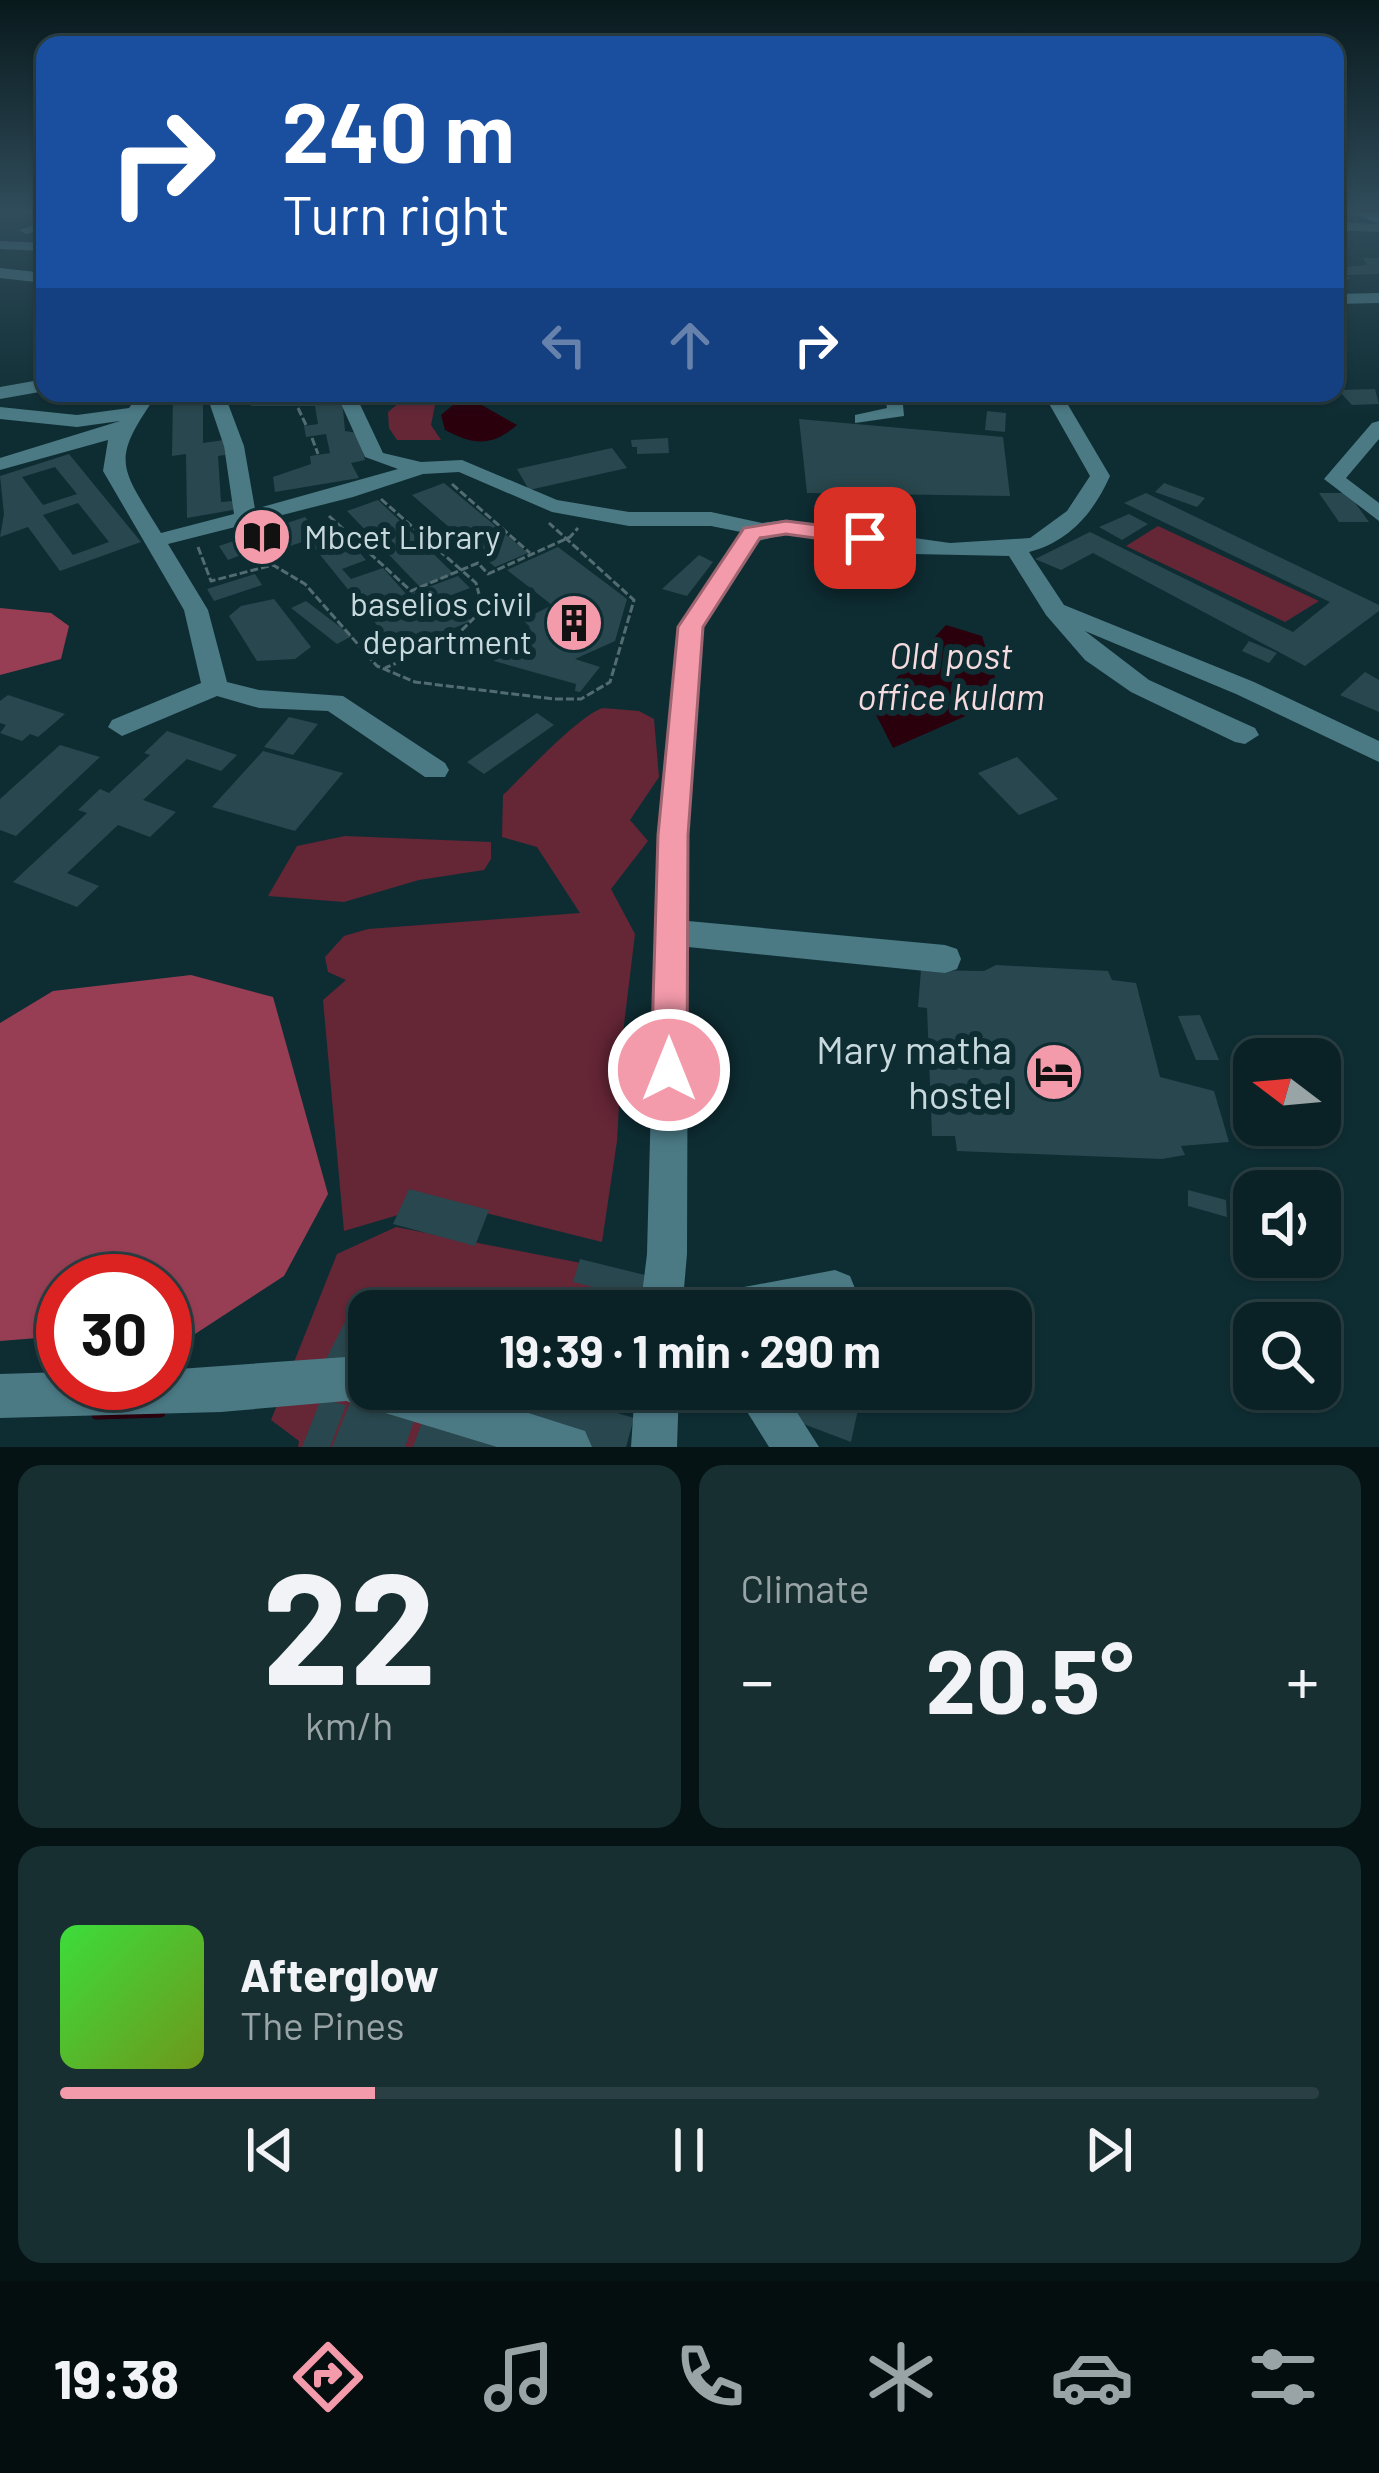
<!DOCTYPE html>
<html lang="en">
<head>
<meta charset="utf-8">
<style>
  :root { --surface:#0a2226; --page:#182f32; --text:#f1f3f6; --muted:#99a4a7; --line:#2a3f43; --accent:#f39aab }
  body { margin:0; font-family:Barlow,sans-serif; background:var(--page); color:var(--text); height:100vh; display:flex; flex-direction:column; font-size:45px; white-space:nowrap }
  * { box-sizing:border-box; margin:0 }
  p { font-size:39px; color:var(--muted) }
  .icon { flex:none; width:66px; height:66px; fill:none; stroke:currentColor; stroke-width:2; stroke-linecap:round; stroke-linejoin:round }
  .map { position:relative; height:1447px; overflow:hidden }
  .panel { display:flex; flex-direction:column; gap:18px; padding:18px; background:#061315; flex:1 }
  .panel>* { flex:none }
  .top-card { position:absolute; left:36px; top:36px; width:1308px; height:366px; border-radius:24px; box-shadow:0 3px 9px #0004,0 0 0 3px var(--line); background:#1a4fa0; color:#fff; overflow:hidden }
  .needle { width:78px; rotate:286deg }
  .controls { position:absolute; left:1233px; top:1038px; display:grid; gap:24px }
  .controls a { display:grid; place-items:center; width:108px; height:108px; border-radius:24px; background:var(--surface); box-shadow:0 3px 9px #0004,0 0 0 3px var(--line); font-size:60px }
  .speed { position:absolute; left:36px; top:1254px; display:flex; gap:24px; font-size:60px; font-weight:700; text-align:center }
  .speed>* { display:grid; place-content:center; width:156px; height:156px; border-radius:50%; background:var(--surface); box-shadow:0 3px 9px #0004,0 0 0 3px var(--line); line-height:1 }
  .speed .limit { border:18px solid #d22; background:#fff; color:#111 }
  .pin { position:absolute; display:grid; place-items:center; width:102px; height:102px; color:#fff; margin:-51px; border-radius:24px; box-shadow:0 6px 18px #0006 }
  .me { position:absolute; width:132px; margin:-66px; rotate:0deg; stroke-linejoin:round; filter:drop-shadow(0 0 9px #0008) }
  .turn { display:flex; align-items:center; gap:42px; height:252px; padding:0 48px; font-size:54px }
  .turn .icon { width:156px; height:156px; stroke-width:2.5 }
  .turn b { display:block; font-size:84px; line-height:102px }
  .lanes { display:flex; align-items:center; height:114px; padding:0 48px; background:#0003; justify-content:center; gap:60px; direction:ltr }
  .lanes .off { opacity:.35 }
  .big { font-size:90px; font-weight:700; line-height:1.1 }
  .panel .card { flex:1; display:flex; flex-direction:column; justify-content:center; gap:18px; min-width:0; padding:0 42px; border-radius:24px; background:var(--page) }
  .panel .dial { align-items:center; gap:0 }
  .dial b { font-size:156px; line-height:1 }
  .song { display:flex; align-items:center; gap:36px }
  .cover { width:144px; height:144px; border-radius:18px; background:linear-gradient(135deg,hsl(120 70% 55%),hsl(80 70% 35%)) }
  .played { height:12px; border-radius:6px; background:linear-gradient(90deg,var(--accent) 25%,var(--line) 25%) }
  .keys { display:flex; justify-content:space-around; direction:ltr }
  .heat { display:flex; justify-content:space-between; align-items:center; font-size:66px; direction:ltr }
  .panel .tiles { flex:1; display:grid; gap:18px; grid-template-columns:1fr 1fr }
  .card:last-child { grid-column:span 2 }
  .trip { position:absolute; left:348px; top:1290px; width:684px; height:120px; border-radius:24px; background:var(--surface); box-shadow:0 3px 9px #0004,0 0 0 3px var(--line); font-weight:700; line-height:120px; text-align:center }
  .dock { display:flex; height:192px; justify-content:space-around; align-items:center; background:#040e0f; color:var(--muted) }
  .dock .icon { width:84px; height:84px }
  .dock .active { color:var(--accent) }
  .dock b { font-size:54px; color:var(--text) }
  .map>svg:first-child { display:block }
  .green { fill:#652636 }
  .forest { fill:#973e54 }
  .water { fill:#2a000d }
  .lines { fill:none; stroke-linecap:round; stroke-linejoin:round }
  .stream { stroke:#2a000d; stroke-width:9 }
  .building { fill:#29474e; fill-rule:evenodd }
  .path { stroke:#526c71; stroke-width:3; stroke-dasharray:8 3; stroke-linecap:butt }
  .minor { fill:#4b7a85; fill-rule:evenodd }
  .major { fill:#63cde4; fill-rule:evenodd }
  .route { fill:#f39aab; stroke:#9e646f; stroke-width:3 }
  .labels { text-anchor:middle; stroke-width:12; stroke-linejoin:round; paint-order:stroke }
  .poi-label { font-size:33px; fill:#c8d9dd; stroke:#0e2d33; text-anchor:start }
  .water-label { font-size:36px; font-style:italic; fill:#f5dade; stroke:#0e2d33 }
  .near-poi-label { font-size:39px; fill:#c8d9dd; stroke:#0e2d33; text-anchor:end }
</style>
</head>
<body>
<div class="map">
<svg width="1379" height="1447" viewBox="0 0 1379 1447">
  <rect width="100%" height="100%" fill="#0e2d33"/>
  <path class="green" d="M411,393L436,400L431,425L441,440H397L389,428L388,412Z
    M1158,526L1319,601L1285,622L1126,546Z
    M603,708L639,711L654,719L659,777L630,820L648,841L611,889L635,934L623,1033L617,1141L602,1242L442,1202L344,1231L323,1000L346,980L328,972L325,957L344,936L368,929L580,913L537,847L502,837L503,795C524,775 579,715 603,708Z
    M345,836L491,842V859L484,870L419,880L344,902L268,896L297,846Z
    M396,1227L617,1270L608,1311H369V1389H591L578,1447H298L299,1441L271,1420L337,1254Z"/>
  <path class="forest" d="M0,608L51,613L69,626L61,659L0,675Z
    M191,975L273,997L328,1194L284,1276L195,1334H165V1281H63V1336L0,1341V1023L53,991Z"/>
  <path class="water" d="M454,404H480L517,425C492,447 473,445 445,430L441,415Z
    M946,625L982,636L1002,700L893,748L871,705Z"/>
  <g class="lines">
    <path class="stream" d="M96,1415L161,1413"/>
  </g>
  <path class="building" d="M1363,258H1379V274L1345,275L1351,279L1335,280V268L1367,265Z
    M1375,389L1379,404L1352,405L1338,390Z
    M173,393H203V443L224,440L225,455L218,456L221,502L233,501V510L187,518L186,454L172,456Z
    M250,393H333L335,400L342,399L345,431L358,433L365,460L351,463L359,478L275,492L273,477L311,464L310,456L330,453L326,434L306,437L304,426L318,424L315,406H251Z
    M974,393H1030L1027,400L980,402Z
    M987,411L1006,413L1005,432L985,430Z
    M799,419L1003,437L1010,496L807,493Z
    M668,438L669,453L637,454V447H632L631,440Z
    M612,448L627,468L529,490L517,469Z
    M69,454L141,542L60,571L28,527L0,537L4,514L0,476ZM55,467L77,494L43,505L22,477ZM78,503L109,542L73,555L43,515Z
    M444,483L528,553L495,567L412,495Z
    M1164,483L1205,498L1197,507L1155,492Z
    M1146,493L1379,605V611L1305,666L1093,553L1061,570L1035,559L1090,532L1293,632L1330,602L1124,503Z
    M1319,493H1348L1369,522H1339Z
    M378,500L397,518L454,574L420,587L347,511Z
    M1129,514L1148,524L1122,540L1099,527Z
    M305,517L323,539L342,532L366,560L342,569L351,579L383,568L407,595L458,576L470,588L449,596L471,621L398,651L308,540L245,561L241,555L228,560L219,546Z
    M558,547L627,599L615,641L575,659L600,667L580,692L575,691L576,684L494,661L505,649L518,652L524,647L505,642L530,627L523,620L552,605L507,570Z
    M699,555L713,562L687,596L662,589Z
    M255,574L262,585L214,601L207,589Z
    M274,599L311,647L295,659L257,661L229,616L241,606Z
    M306,601L352,636L337,644L291,608Z
    M1249,641L1277,653L1269,663L1242,651Z
    M1365,672L1379,680V712L1340,695Z
    M8,695L65,714L38,737L30,734L22,741L0,733L6,725L0,723V701Z
    M537,713L554,725L484,774L467,762Z
    M289,717L318,724L293,755L264,747Z
    M167,731L237,755L221,771L187,759L143,800L176,812L150,837L118,825L67,873L99,886L77,907L13,882L87,813L78,810L100,789L109,793L150,755L144,753Z
    M60,745L100,757L16,836L0,830V799Z
    M263,751L343,773L295,831L212,807Z
    M1017,757L1058,799L1019,815L978,773Z
    M996,965L1108,971L1112,980L1136,983L1160,1077L1214,1091L1229,1142L1181,1146L1185,1155L1162,1159L957,1151L955,1136H932L927,1008L918,1007L921,970L984,971Z
    M1200,1015L1219,1060H1196L1178,1016Z
    M409,1189L489,1210L475,1246L393,1224Z
    M1188,1190L1226,1200L1227,1217L1188,1206Z
    M580,1259L649,1276L643,1299L573,1282Z
    M398,1294L453,1310V1311H391Z
    M347,1318L369,1326V1377L325,1361Z
    M497,1389H536L634,1418L626,1447H588L487,1417Z
    M801,1389H832L860,1400L851,1442L793,1420Z
    M352,1398L416,1415L405,1447H332Z
    M321,1399L346,1405L330,1447H302Z
    M425,1414L519,1443L518,1447H413Z"/>
  <g class="lines">
    <path class="path" d="M600,393L749,401L779,393
      M298,408L306,425
      M312,438L318,454
      M452,484L530,553
      M381,499L476,583L483,609L453,639L385,668
      M329,516L411,591L478,563L488,574L570,537L578,528
      M198,547L211,581L273,565L305,584L377,666L415,682L554,699H581L610,682L634,600L549,523"/>
    <path class="minor" d="M45,221V229L26,234L19,230Z
      M1335,222L1379,224V232L1335,230Z
      M0,241L45,243V251L0,249Z
      M0,268L45,273V283L0,278Z
      M1379,293V303L1335,304V294Z
      M45,379V391L0,399V387Z
      M140,393H158C110,462 119,464 161,533L234,514L224,446L206,393H224L244,446L255,509L398,469L365,457L338,397L340,393H360L357,398L383,453L421,462L462,460L557,500L629,512H711L762,523L786,520L950,543L1030,538L1067,511L1090,476L1043,393H1061L1110,476C1094,512 1069,542 1029,552L1064,605L1254,682L1379,741V762L1236,694L1085,631L1149,680L1255,728L1259,735L1245,744L1235,742L1131,692L1085,660L1046,615L1009,556L914,554L786,534L754,542L703,627L688,835V921L945,945L957,949L961,959L957,969L945,973L688,947L687,1254L682,1311H640L647,1254L658,835L679,627L741,532L711,526H629L552,512L459,472L423,474L353,497L168,544L208,610L227,682L259,690L343,696L445,763L449,770L445,777H425L328,711L259,708L217,696L122,736L108,727L112,720L201,683L184,610L103,471L108,440L0,470V458L120,421L77,427L0,419V407L77,415L129,408Z
      M884,393H902L904,416L855,423V415L887,408Z
      M1379,421V439L1346,478L1379,503V521L1324,479L1372,423Z
      M835,1270L850,1276L856,1291L850,1306L837,1311H707L713,1296L728,1290Z
      M346,1357L369,1363V1389H453L585,1431L592,1447H497L346,1401L221,1412L0,1418V1374L63,1372V1383H165V1370Z
      M635,1389H679L677,1447H631Z
      M733,1389H782L819,1447H769Z"/>
    <path class="major" d="M1356,214H1379V224Z"/>
  </g>
  <linearGradient id="sky" x2="0" y2="1"><stop stop-color="#08191c"/><stop offset="0.51" stop-color="#304c5b"/><stop offset="1" stop-color="#304c5b" stop-opacity="0"/></linearGradient>
  <rect width="1379" height="417" fill="url(#sky)"/>
  <path class="route" d="M786,521L865,531L876,538L865,545L786,534L760,538L703,627L688,835L687,1070L681,1081L669,1086L656,1081L651,1070L658,835L678,627L744,528Z"/>
  <defs>
    <symbol id="library-disc" viewBox="-11 -11 22 22"><circle r="9.5" fill="#f39aab" stroke="#0e2d33"/><path d="M-6-4Q-3-5.5-.7-3.5V5Q-3 3-6 4ZM6-4Q3-5.5 .7-3.5V5Q3 3 6 4Z" fill="#111"/></symbol>
    <symbol id="building-disc" viewBox="-11 -11 22 22"><circle r="9.5" fill="#f39aab" stroke="#0e2d33"/><path d="M-4-6H4V6H1V3H-1V6H-4ZM-2.5-4.3h1.7v1.8h-1.7ZM.8-4.3h1.7v1.8H.8ZM-2.5-1h1.7V.8h-1.7ZM.8-1h1.7V.8H.8Z" fill="#111"/></symbol>
    <symbol id="hotel-disc" viewBox="-11 -11 22 22"><circle r="9.5" fill="#f39aab" stroke="#0e2d33"/><path d="M-6-4.5h1.5V1H6V5H4.5V3h-9V5H-6ZM-4 0a1.8 1.8 0 1 1 3.6 0ZM.5 0V-2.5h3Q6-2.5 6 0Z" fill="#111"/></symbol>
  </defs>
  <g fill-rule="evenodd">
    <use href="#library-disc" x="229" y="504" width="66" height="66"/>
    <use href="#building-disc" x="541" y="590" width="66" height="66"/>
    <use href="#hotel-disc" x="1021" y="1039" width="66" height="66"/>
  </g>
  <g class="labels">
    <g class="poi-label">
      <text x="304" y="549">Mbcet Library</text>
      <text x="532" y="616" text-anchor="end">baselios civil<tspan x="532" dy="38">department</tspan></text>
    </g>
    <g class="water-label">
      <text x="951" y="669">Old post<tspan x="951" dy="41">office kulam</tspan></text>
    </g>
    <g class="near-poi-label">
      <text x="1012" y="1064">Mary matha<tspan x="1012" dy="45">hostel</tspan></text>
    </g>
  </g>
</svg>
<div class="controls">
<a><svg class="needle" viewBox="-14 -14 28 28"><path d="M0-13l5 13h-10z" fill="#e53935"/><path d="M0 13l5-13h-10z" fill="#99a4a7"/></svg></a>
<a><svg class="icon" aria-label="sound" viewBox="0 0 24 24"><path d="M4 9h4l5-4v14l-5-4H4zM17 9q2 3 0 6"/></svg></a>
<a><svg class="icon" aria-label="search" viewBox="0 0 24 24"><circle cx="10" cy="10" r="6"/><path d="M15 15l6 6"/></svg></a>
</div>
<div class="speed"><div class="limit">30</div></div>
<div class="pin" style="left:865px;top:538px;background:#d93025"><svg class="icon" aria-label="arrive" viewBox="0 0 24 24"><path d="M6 21V4h12l-3 4 3 4H6"/></svg></div>
<svg class="me" style="left:669px;top:1070px" viewBox="-20 -20 40 40"><circle r="17" fill="#f39aab" stroke="#fff" stroke-width="3"/><path d="M0-11L8 9 0 5-8 9z" fill="#fff"/></svg>
<div class="trip">19:39 · 1 min · 290 m</div>
<div class="top-card">
<div class="turn"><svg class="icon" aria-label="right" viewBox="0 0 24 24"><path d="M7 20v-9h11M14 6l5 5-5 5"/></svg><div><b>240 m</b>Turn right</div></div>
<div class="lanes"><svg class="icon off" aria-label="left" viewBox="0 0 24 24"><path d="M17 20v-9H6M10 6l-5 5 5 5"/></svg><svg class="icon off" aria-label="ahead" viewBox="0 0 24 24"><path d="M12 20V5M6 11l6-6 6 6"/></svg><svg class="icon" aria-label="right" viewBox="0 0 24 24"><path d="M7 20v-9h11M14 6l5 5-5 5"/></svg></div>
</div>
</div>
<section class="panel">
<div class="tiles">
<div class="card dial"><b>22</b><p>km/h</p></div>
<div class="card"><p>Climate</p>
<div class="heat"><a>−</a><b class="big">20.5°</b><a>+</a></div>
</div>
<div class="card">
<div class="song"><i class="cover"></i><div><b>Afterglow</b><p>The Pines</p></div></div>
<div class="played"></div>
<div class="keys"><svg class="icon" aria-label="previous" viewBox="0 0 24 24"><path d="M18 5L8 12l10 7zM5 5v14"/></svg><svg class="icon" aria-label="pause" viewBox="0 0 24 24"><path d="M8 5v14M16 5v14"/></svg><svg class="icon" aria-label="next" viewBox="0 0 24 24"><path d="M6 5l10 7-10 7zM19 5v14"/></svg></div>
</div>
</div>
</section>
<nav class="dock">
<b>19:38</b>
<svg class="icon active" aria-label="directions" viewBox="0 0 24 24"><path d="M12 3l9 9-9 9-9-9zM9 14v-3h6M13 9l2 2-2 2"/></svg>
<svg class="icon" aria-label="music" viewBox="0 0 24 24"><path d="M9 18V5l10-2v13"/><circle cx="6" cy="18" r="3"/><circle cx="16" cy="16" r="3"/></svg>
<svg class="icon" aria-label="phone" viewBox="0 0 24 24"><path d="M5 4h4l2 5-3 2q2 4 5 5l2-3 5 2v4C11 20 4 13 5 4z"/></svg>
<svg class="icon" aria-label="climate" viewBox="0 0 24 24"><path d="M12 3v18M4 7l16 10M4 17L20 7"/></svg>
<svg class="icon" aria-label="car" viewBox="0 0 24 24"><path d="M5 17H2v-5l4-1 3-4h7l3 4 3 1v5h-3M9 17h6M6 11h13"/><circle cx="7" cy="17" r="2"/><circle cx="17" cy="17" r="2"/></svg>
<svg class="icon" aria-label="filters" viewBox="0 0 24 24"><path d="M4 7h16M4 17h16"/><circle cx="9" cy="7" r="2"/><circle cx="15" cy="17" r="2"/></svg>
</nav>
</body>
</html>
